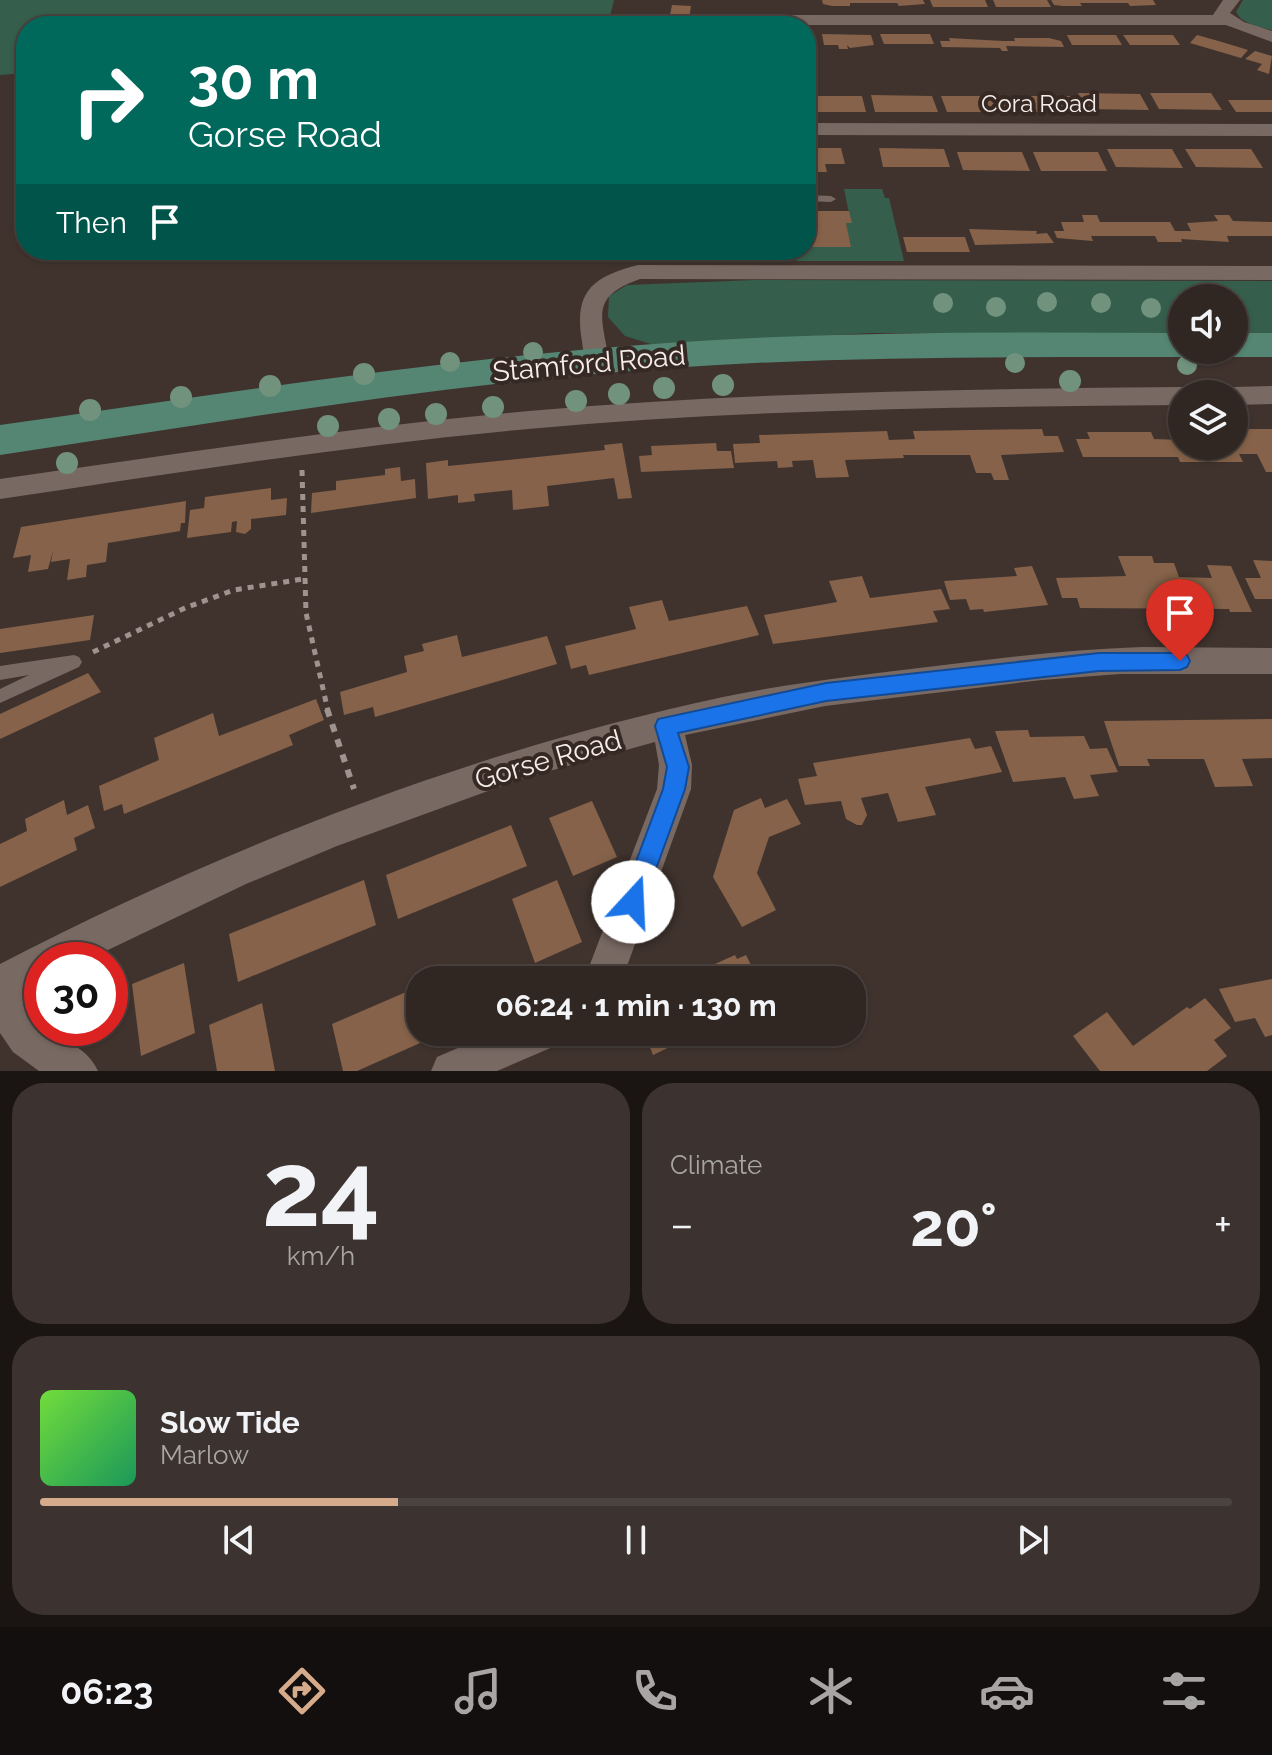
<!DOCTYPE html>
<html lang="en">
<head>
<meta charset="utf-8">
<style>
  :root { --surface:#302622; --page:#3c322f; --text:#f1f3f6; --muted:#a8a5a5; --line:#4b4340; --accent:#d6ab8b }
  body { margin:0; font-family:Raleway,sans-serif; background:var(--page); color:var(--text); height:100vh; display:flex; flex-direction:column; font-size:30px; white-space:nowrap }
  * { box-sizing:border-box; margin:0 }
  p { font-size:26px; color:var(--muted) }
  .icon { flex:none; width:44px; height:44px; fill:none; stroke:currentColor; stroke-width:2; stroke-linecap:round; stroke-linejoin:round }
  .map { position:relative; height:1071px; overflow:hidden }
  .side { display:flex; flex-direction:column; gap:12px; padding:12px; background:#1a1513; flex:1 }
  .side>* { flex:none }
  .hud { position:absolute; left:16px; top:16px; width:800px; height:244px; border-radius:32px; box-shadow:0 2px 6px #0004,0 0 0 2px var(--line); background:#00695c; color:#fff; overflow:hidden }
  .tools { position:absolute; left:1168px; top:284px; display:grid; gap:16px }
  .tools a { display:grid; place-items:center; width:80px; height:80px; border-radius:50%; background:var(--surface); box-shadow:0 2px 6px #0004,0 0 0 2px var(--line); font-size:40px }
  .speed { position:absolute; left:24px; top:942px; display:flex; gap:16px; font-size:40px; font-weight:700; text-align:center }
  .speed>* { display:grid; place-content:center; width:104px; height:104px; border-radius:50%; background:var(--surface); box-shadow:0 2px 6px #0004,0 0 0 2px var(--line); line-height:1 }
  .speed .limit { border:12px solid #d22; background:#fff; color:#111 }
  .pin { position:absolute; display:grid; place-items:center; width:68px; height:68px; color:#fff; margin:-82px -34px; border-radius:50% 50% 50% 0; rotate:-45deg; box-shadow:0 0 8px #0007 }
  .pin .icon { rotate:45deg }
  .me { position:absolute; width:88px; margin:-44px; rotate:20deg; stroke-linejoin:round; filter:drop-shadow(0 0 6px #0008) }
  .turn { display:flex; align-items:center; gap:28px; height:168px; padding:0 40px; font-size:36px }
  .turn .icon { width:104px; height:104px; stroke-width:2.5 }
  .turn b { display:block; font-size:56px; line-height:68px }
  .then { display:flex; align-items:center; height:76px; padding:0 40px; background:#0003; gap:16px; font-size:30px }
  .big { font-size:60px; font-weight:700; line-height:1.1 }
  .side .widget { flex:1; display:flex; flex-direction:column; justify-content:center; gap:12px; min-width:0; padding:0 28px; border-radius:32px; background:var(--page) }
  .side .dial { align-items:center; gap:0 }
  .dial b { font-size:104px; line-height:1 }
  .song { display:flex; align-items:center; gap:24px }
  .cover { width:96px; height:96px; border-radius:12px; background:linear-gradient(135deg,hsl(100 70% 55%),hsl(150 70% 35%)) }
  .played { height:8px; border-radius:4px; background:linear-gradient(90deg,var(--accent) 30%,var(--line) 30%) }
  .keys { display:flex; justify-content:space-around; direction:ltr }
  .heat { display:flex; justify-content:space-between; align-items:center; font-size:44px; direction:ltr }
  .side .tiles { flex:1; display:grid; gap:12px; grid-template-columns:1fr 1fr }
  .widget:last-child { grid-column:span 2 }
  .trip { position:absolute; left:406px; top:966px; width:460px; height:80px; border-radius:32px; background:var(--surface); box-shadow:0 2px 6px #0004,0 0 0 2px var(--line); font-weight:700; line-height:80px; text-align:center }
  .dock { display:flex; height:128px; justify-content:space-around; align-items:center; background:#130f0e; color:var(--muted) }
  .dock .icon { width:56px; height:56px }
  .dock .on { color:var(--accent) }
  .dock b { font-size:36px; color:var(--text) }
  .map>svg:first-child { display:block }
  .green { fill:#365e4c }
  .building { fill:#856249 }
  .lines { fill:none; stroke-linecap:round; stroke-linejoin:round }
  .path-far1 { stroke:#9e938f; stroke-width:5; stroke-dasharray:6 6; stroke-linecap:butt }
  .path { stroke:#9e938f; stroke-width:6; stroke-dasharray:8 8; stroke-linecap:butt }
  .lane { fill:#796963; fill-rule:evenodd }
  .street { fill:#796963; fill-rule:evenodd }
  .primary { fill:#558674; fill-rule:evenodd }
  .tree { fill:#71937e }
  .route { fill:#1a73e8; stroke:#114b97; stroke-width:2 }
  .labels { text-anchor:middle; stroke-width:8; stroke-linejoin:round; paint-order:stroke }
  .far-street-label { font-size:24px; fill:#f6ede9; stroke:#362924 }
  .street-label { font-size:28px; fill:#f6ede9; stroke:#362924 }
</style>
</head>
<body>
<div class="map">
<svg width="1272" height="1071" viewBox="0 0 1272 1071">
  <rect width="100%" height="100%" fill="#40332e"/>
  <path class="green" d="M0,0H614L609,20L541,26H26V73L0,75Z
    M1243,0H1272V30L1254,26L1241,19L1236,12Z
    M844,189H882L885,198H889L904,261H796L795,250H806V247H850L846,223H851Z
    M755,280L1272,281V333H1234V298H1182V333H871L654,345L625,336L608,317L609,296L627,285Z"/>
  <path class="building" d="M822,0H923L925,4L899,6L897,3H850V6H832L823,4Z
    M930,0H985L988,7H933Z
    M993,0H1047L1051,7H996Z
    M1051,0H1153L1156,5L1130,6L1128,3H1080L1082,6H1063L1054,5Z
    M672,5L691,6L688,26H668Z
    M822,34L871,35L874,45L850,48L847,45L848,49H839L838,45H824Z
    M880,34H930L934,44H884Z
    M1067,35H1116L1122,45H1072Z
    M1123,35H1173L1180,45H1130Z
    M1197,35L1222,42L1248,50L1241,58L1190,43Z
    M949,38L1003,41H1015L1014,38H1049L1061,41L1064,47L1006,46L1008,51H1002L1000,48L942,47L940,41H950Z
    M1255,51L1272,56L1269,74L1257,70L1262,64L1245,59Z
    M1078,93L1140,94L1149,110L1087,109Z
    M1150,93H1211L1222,110L1159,109Z
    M871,95L932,96L938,112H875Z
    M806,96H862L866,112H806Z
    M941,96H1002L1009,112H947Z
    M1010,96H1071L1080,112H1017Z
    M1228,100H1272V112H1236Z
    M806,148H841L845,164H825L827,172H807Z
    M879,148L944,149L950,167H883Z
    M1107,149H1172L1183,168L1116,167Z
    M1185,149H1251L1263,168L1196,167Z
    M957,152H1022L1030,171L963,170Z
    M1033,152H1098L1107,171H1041Z
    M806,211H849L852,223H846L851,247H806Z
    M1082,215H1097L1100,222H1170L1175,231H1191L1187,223L1218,221L1214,215H1229L1233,221L1272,222V236H1227L1229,242L1181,239L1182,242H1158L1155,236H1091L1093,241L1057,238L1054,231H1064L1061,222H1084Z
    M969,229L1037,231L1036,234L1047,233L1054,243L975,245Z
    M903,237H965L970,252H907Z
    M1042,429L1044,436H1058L1064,452L1001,455L1009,480H994L991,473H976L970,455H903L904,458L845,460L849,477L816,478L813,460L792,461L793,467L778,468L777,461L735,463L733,444L760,443L759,435L887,431L889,440L915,439L913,431Z
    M1234,429H1272V472H1266L1257,454H1239L1243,462H1180L1178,457H1083L1076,439H1090L1087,432H1151L1154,439L1182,440V446H1234Z
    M622,443L632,498L618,499L614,478L547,486L549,506L513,510L512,490L474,494L475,501L458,503V495L428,499L426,463L448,460V466L605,450L604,445Z
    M716,443L717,451H731L734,468L641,472L639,456L652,455L651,446Z
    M400,467L401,481L415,479L416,498L311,513L312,493L336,490V481L385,475V469Z
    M271,488V500L287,498L286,515L251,519V529L245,534L236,532L237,521L232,522L231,532L187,538L190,510L204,508L205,497Z
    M186,501L185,523H181L180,531L108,543L106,562L87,565L86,577L67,580L70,559L51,562L53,551L48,569L28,572L31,555L13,558L21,527Z
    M1118,556H1152L1154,563H1174L1179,577L1212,578L1207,565L1231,566L1252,612H1230L1229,609L1080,608L1077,598H1062L1056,578L1126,576Z
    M1253,560L1272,561V599H1255L1245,578H1261Z
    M1032,566L1048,605L984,612L983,609L970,610L966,599L950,600L944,581L1017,576L1014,568Z
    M862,576L870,598L941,589L950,609L933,611L938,622L773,644L764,615L837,602L829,581Z
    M662,600L669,621L747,606L759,635L589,675L586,665L571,669L565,646L636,629L629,607Z
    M94,615L90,640L0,653V629Z
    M457,635L462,657L547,636L557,664L375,717L373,707L344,715L340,692L407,672L404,656L424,651L422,644Z
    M88,673L101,692L0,739V714Z
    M316,699L324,720L289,735L293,745L124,814L122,804L104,811L99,786L159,760L154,738L213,713L219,736Z
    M1272,719V758L1242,759L1253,786L1215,787L1204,759H1147L1150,766H1119L1104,721Z
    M1028,730L1030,737L1084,736L1090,749L1107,748L1118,772L1090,775L1099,796L1074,799L1065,777L1013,782L995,731Z
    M970,738L975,749L991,746L1002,772L925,787L936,815L898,822L888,793L861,798L867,815L862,825H857L846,819L841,801L805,805L798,779L817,776L813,763Z
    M761,798L765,808L787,799L801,824L769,837L757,873L776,910L742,927L713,877L734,810Z
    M64,800L67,815L88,805L95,828L74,838L77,850L0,887V844L27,831L25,819Z
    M592,801L617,857L573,876L549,818Z
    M511,825L527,866L398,919L386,875Z
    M364,880L376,925L238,982L229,934Z
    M557,880L582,942L535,963L512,899Z
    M735,955L737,959L746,955L756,975L771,967L778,980H679Z
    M184,963L195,1033L141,1056L132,984Z
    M470,964L475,980H434Z
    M1272,979V1035L1265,1037L1255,1018L1235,1022L1219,989Z
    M420,986V1032H445L357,1071H343L332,1024Z
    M1205,998L1231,1028L1214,1040L1227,1056L1207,1071H1100L1073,1036L1107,1012L1133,1046L1187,1007L1190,1009Z
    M262,1003L275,1071H217L209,1025Z
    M644,1032H701L653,1055Z"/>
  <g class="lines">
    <path class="path-far1" d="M302,470L306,613L328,711
      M93,652L185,608L234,590L303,579"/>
    <path class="path" d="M327,709L354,789"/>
    <path class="lane" d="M806,195L831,196L836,199L831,202L806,201Z
      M74,655L79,657L82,662L79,667L0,703V689L29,675L0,680V666Z"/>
    <path class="street" d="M1223,0H1240L1230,13L1244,22L1272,31V42L1226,25H720L712,20L720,15H1213Z
      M806,123L1272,124V136L806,135Z
      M638,265L1272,266V280L640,279C589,297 602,316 609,361L606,367H588C583,357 583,346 581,335C575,289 596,276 638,265Z
      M1272,386V404L1234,405V394H1223L1234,387Z
      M1182,387L1193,394H1182V405C964,407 746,409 528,429C351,445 176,473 0,499V479C176,454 352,427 529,411C746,392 964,389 1182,387Z
      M1142,647L1272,648V674H1120L1042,680L825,706L685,735L692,765L691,789L622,980H584L657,789L659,765L655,742L524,778L337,846L246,884L87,960H42V982L23,992C37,1041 83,1036 98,1071H39L13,1052L0,1033V964C228,846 472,751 723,697C796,682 870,674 944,665C1010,657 1076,649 1142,647Z
      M495,1032H560L555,1046L497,1071H431L437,1057Z"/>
    <path class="primary" d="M1182,333V350H1198L1195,354L1182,357C1011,357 840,356 670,368C445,383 222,422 0,455V425C222,394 444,358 667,343C838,331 1010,332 1182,333Z
      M1234,333H1272V357H1234L1221,354L1218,350H1234Z"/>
  </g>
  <g class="tree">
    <circle cx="1047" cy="302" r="10"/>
    <circle cx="943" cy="303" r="10"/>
    <circle cx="1101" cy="303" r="10"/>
    <circle cx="996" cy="307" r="10"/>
    <circle cx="1151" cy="308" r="10"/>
    <circle cx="533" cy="352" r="10"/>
    <circle cx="450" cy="362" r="10"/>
    <circle cx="1015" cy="363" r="10"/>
    <circle cx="1187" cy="365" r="10"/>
    <circle cx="364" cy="374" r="11"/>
    <circle cx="1070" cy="381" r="11"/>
    <circle cx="723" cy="385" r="11"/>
    <circle cx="270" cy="386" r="11"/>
    <circle cx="664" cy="388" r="11"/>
    <circle cx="619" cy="394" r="11"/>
    <circle cx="181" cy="397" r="11"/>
    <circle cx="576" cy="401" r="11"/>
    <circle cx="493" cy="407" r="11"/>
    <circle cx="90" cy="410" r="11"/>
    <circle cx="436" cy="414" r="11"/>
    <circle cx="389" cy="419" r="11"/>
    <circle cx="328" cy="426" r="11"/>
    <circle cx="67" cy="463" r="11"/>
  </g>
  <path class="route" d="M1099,653H1180L1187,655L1190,661L1187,667L1180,670L1099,671L826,701L678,733L689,767L685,789L641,910L633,914L624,910L621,902L663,789L667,767L655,726L658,719L826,683Z"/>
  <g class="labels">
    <g class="far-street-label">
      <text x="1039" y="112">Cora Road</text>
    </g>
    <g class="street-label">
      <text transform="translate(589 363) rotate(-5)" y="10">Stamford Road</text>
      <text transform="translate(548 759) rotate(-16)" y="10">Gorse Road</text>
    </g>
  </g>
</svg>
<div class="tools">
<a><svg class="icon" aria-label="sound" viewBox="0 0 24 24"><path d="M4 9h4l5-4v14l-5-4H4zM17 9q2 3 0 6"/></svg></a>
<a><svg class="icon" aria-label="layers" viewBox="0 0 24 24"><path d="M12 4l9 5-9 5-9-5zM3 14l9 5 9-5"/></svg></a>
</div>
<div class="speed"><div class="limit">30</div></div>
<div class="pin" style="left:1180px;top:661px;background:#d93025"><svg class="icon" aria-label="arrive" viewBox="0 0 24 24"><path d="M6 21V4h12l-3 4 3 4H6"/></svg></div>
<svg class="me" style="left:633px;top:902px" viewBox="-20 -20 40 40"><circle r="19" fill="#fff"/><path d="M0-13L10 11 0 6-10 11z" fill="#1a73e8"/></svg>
<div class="trip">06:24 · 1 min · 130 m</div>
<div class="hud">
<div class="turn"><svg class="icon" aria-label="right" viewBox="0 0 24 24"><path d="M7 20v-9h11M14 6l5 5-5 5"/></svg><div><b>30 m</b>Gorse Road</div></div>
<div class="then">Then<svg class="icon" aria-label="arrive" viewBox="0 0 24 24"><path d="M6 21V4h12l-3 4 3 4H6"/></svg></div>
</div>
</div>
<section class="side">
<div class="tiles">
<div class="widget dial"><b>24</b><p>km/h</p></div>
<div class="widget"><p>Climate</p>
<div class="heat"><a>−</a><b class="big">20°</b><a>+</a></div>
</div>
<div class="widget">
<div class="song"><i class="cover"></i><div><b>Slow Tide</b><p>Marlow</p></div></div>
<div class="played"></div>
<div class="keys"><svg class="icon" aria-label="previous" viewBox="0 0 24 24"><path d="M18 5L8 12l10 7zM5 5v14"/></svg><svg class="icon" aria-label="pause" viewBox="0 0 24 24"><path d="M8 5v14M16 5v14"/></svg><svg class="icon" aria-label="next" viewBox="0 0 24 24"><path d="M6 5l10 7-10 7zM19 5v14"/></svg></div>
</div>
</div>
</section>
<nav class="dock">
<b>06:23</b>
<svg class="icon on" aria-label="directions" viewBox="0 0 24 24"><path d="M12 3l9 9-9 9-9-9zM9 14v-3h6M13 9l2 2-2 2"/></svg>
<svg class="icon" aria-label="music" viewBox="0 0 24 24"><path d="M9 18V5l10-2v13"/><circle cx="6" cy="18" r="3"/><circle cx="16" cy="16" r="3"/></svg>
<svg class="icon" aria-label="phone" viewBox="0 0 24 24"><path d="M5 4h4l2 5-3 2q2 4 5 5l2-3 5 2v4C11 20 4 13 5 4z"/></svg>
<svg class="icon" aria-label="climate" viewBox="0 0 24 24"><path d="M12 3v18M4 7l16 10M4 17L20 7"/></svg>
<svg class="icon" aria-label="car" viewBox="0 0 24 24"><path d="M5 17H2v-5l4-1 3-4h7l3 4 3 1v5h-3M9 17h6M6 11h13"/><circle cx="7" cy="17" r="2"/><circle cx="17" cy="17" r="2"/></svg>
<svg class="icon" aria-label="filters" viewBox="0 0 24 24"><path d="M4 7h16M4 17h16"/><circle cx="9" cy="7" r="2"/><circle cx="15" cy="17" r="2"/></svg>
</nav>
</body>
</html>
